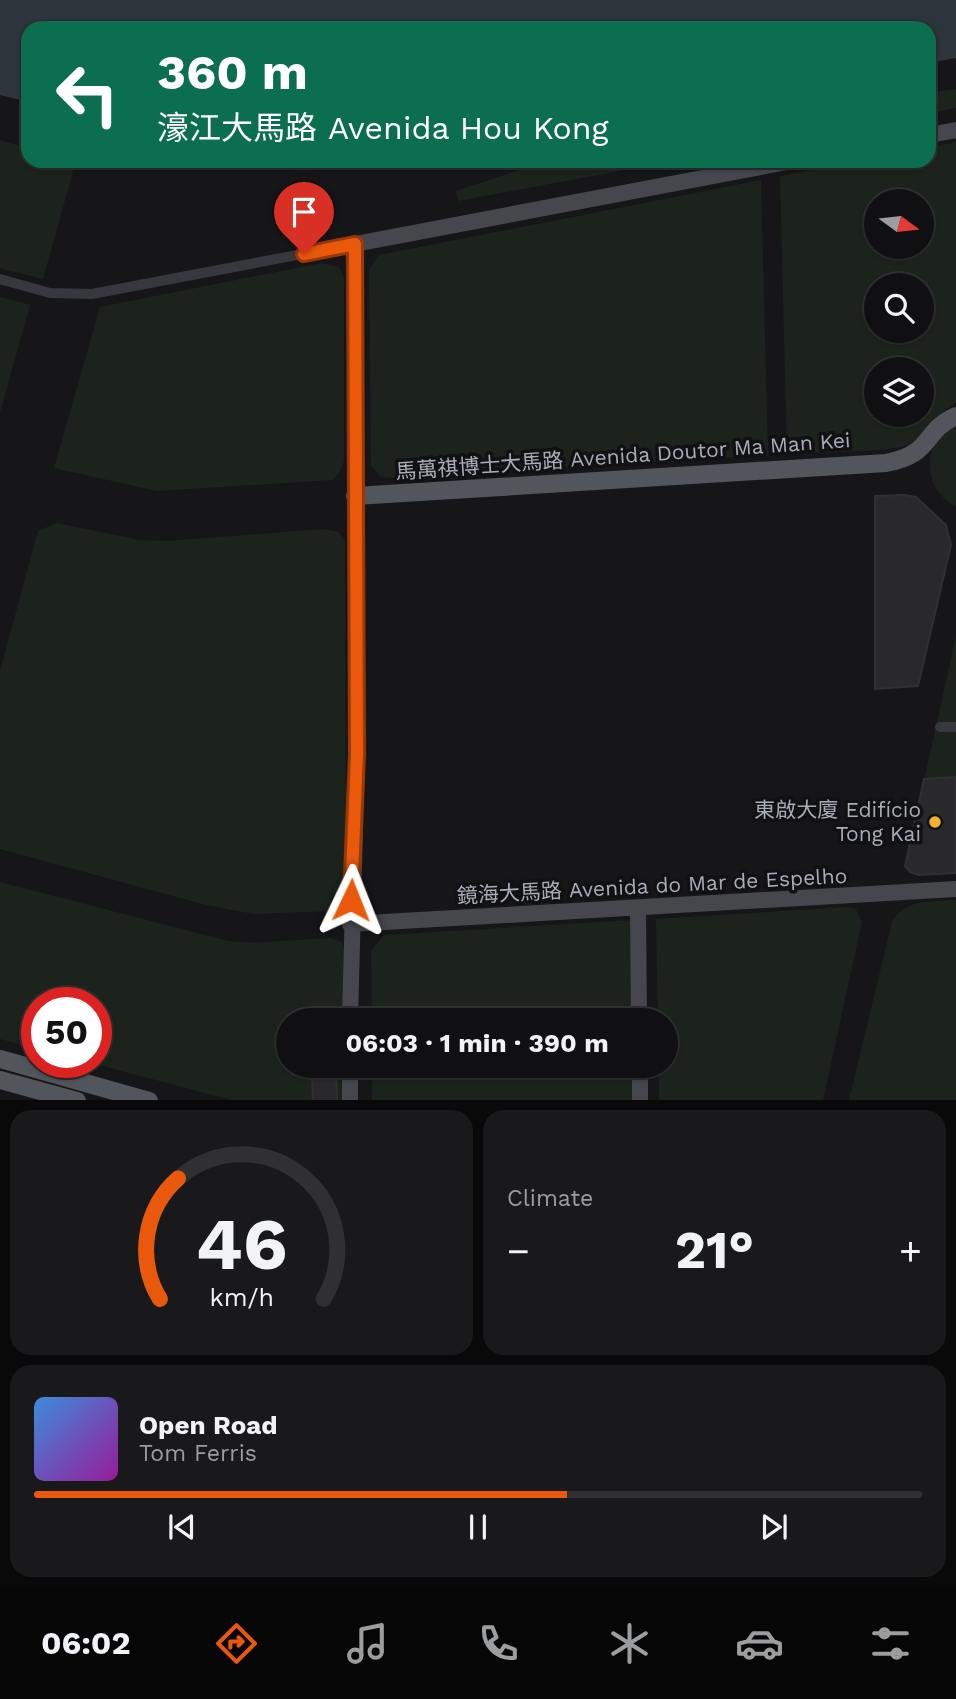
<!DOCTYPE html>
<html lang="en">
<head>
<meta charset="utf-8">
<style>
  :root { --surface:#101012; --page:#19191b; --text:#f1f3f6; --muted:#9c9d9f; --line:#303032; --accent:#ea580c }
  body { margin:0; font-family:"Work Sans","Noto Sans SC",sans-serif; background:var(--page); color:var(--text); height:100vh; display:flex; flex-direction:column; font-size:26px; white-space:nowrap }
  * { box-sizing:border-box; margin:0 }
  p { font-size:23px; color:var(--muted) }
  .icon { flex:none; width:38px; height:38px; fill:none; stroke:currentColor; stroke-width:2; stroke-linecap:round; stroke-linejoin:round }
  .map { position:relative; height:1100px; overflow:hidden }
  .drawer { display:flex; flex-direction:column; gap:10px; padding:10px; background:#09090a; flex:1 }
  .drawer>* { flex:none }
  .guide { position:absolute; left:21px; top:21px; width:915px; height:147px; border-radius:21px; box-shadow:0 2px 5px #0004,0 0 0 2px var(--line); background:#0b6e4f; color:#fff; overflow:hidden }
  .needle { width:46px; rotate:105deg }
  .controls { position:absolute; left:864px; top:189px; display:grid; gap:14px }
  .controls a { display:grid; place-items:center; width:70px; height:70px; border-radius:50%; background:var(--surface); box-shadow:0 2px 5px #0004,0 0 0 2px var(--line); font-size:35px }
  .speed { position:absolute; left:21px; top:987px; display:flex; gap:14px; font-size:35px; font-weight:700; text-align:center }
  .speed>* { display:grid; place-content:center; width:91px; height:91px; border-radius:50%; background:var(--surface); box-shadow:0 2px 5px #0004,0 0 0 2px var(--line); line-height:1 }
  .speed .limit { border:10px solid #d22; background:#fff; color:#111 }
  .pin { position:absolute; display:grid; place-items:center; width:60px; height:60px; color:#fff; margin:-72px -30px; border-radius:50% 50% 50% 0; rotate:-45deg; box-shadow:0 0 7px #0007 }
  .pin .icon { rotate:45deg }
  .me { position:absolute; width:77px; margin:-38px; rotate:2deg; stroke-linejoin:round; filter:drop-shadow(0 0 5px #0008) }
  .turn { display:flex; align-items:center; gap:24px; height:147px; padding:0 21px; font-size:32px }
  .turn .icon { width:91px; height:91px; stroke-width:2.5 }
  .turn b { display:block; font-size:49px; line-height:60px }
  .big { font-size:52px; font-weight:700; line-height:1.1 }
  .drawer .card { flex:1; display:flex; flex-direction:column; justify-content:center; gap:10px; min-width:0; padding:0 24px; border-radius:21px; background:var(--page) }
  .drawer .dial { align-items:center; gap:0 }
  .dial svg { height:182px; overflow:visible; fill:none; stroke:var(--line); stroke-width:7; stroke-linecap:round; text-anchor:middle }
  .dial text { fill:var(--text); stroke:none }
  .song { display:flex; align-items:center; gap:21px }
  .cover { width:84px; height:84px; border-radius:10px; background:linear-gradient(135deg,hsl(210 70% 55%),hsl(300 70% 35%)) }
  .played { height:7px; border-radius:4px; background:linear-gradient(90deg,var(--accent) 60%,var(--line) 60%) }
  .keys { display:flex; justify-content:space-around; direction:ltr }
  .heat { display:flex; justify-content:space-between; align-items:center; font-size:38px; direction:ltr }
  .drawer .tiles { flex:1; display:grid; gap:10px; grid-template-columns:1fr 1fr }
  .card:last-child { grid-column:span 2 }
  .trip { position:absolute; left:276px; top:1008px; width:402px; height:70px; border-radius:35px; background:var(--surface); box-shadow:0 2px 5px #0004,0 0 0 2px var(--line); font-weight:700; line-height:70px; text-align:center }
  .dock { display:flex; height:112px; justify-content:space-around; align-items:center; background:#060607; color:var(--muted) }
  .dock .icon { width:49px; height:49px }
  .dock .on { color:var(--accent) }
  .dock b { font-size:32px; color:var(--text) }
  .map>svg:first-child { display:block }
  .green { fill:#1c231d; fill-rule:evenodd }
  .water { fill:#2c353c }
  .building { fill:#29292c; stroke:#303034; stroke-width:2 }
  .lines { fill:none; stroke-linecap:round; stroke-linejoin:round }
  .street { stroke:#37383d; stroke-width:10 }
  .secondary { stroke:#45474d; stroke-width:16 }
  .primary { stroke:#53555c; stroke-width:18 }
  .route-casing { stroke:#983908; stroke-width:18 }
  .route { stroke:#ea580c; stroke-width:12 }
  .poi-dot { fill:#f2b134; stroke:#111113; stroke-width:2.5 }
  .labels { text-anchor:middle; stroke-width:7; stroke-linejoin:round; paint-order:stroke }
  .street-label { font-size:21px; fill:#a8adb8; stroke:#111113 }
  .poi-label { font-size:21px; fill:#a8adb8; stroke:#111113; text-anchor:end }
</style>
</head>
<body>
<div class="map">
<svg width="956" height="1101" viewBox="0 0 956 1101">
  <rect width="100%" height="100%" fill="#161618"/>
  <path class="green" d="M956,89V108L929,113V93Z
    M0,140L28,148V161H76L43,279L0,268Z
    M956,142V403C936,412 930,433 913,443C896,453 811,452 787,454L780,176L860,161H929V148ZM877,201H922V247H877ZM877,285H922V331H877ZM877,369H922V415H877Z
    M560,161H673L458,201L456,191L529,167Z
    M761,180L768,455L391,478L381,477L371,466L369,269L379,255Z
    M322,263L339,267L344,278V461L340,472L332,480L157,491L54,468L100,307Z
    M0,297L30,305L0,413Z
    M956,423V507C920,486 922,444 956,423Z
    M57,523L140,540L167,541L323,529L339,532L345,542L346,891L341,905L332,911L254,914L206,905L0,849V671L38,531Z
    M956,636V873L919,875L905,866Z
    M0,882L228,941L252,943L330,938L341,942L345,951V1020H289V1066H345V1100H231L88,1062H96V1003H37V1049L0,1039Z
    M956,900V1100H849L892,922C906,898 931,902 956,900Z
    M846,907L856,909L862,922L823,1100H659V1066H667V1020H658L656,919Z
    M634,920L636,1020H372L371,951L384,935Z
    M372,1066H636L637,1100H372Z"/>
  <path class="water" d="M0,0H956V58L929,63V28H28V102L0,95Z"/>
  <path class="building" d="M904,495L916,497L946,525L951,545L918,686L875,689V496Z
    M956,777V873L919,875L910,872L905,866L924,779Z
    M336,1066L337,1101H313L312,1067Z"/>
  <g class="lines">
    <path class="street" d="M0,279L50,293L92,294L355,244
      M940,727H956"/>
    <path class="secondary" d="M929,135L956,130
      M638,908L639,1020
      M350,924L956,889
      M350,1020L357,754L355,244L792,161
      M640,1066V1101
      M350,1101V1066"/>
    <path class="primary" d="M355,496L886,463C934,454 922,431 956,416
      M0,1059L149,1101
      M0,1080L77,1101"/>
  </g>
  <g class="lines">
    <defs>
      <path id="route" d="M304,254L355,244L357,754L351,900"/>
    </defs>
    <use href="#route" class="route-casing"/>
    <use href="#route" class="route"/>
  </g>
  <circle class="poi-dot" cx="935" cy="822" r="7"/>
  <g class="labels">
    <g class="street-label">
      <text transform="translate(623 456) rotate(-4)" y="7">馬萬祺博士大馬路 Avenida Doutor Ma Man Kei</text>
      <text transform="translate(652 886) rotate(-3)" y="7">鏡海大馬路 Avenida do Mar de Espelho</text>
    </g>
    <g class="poi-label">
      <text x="921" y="817">東啟大廈 Edifício<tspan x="921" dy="24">Tong Kai</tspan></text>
    </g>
  </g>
</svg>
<div class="controls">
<a><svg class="needle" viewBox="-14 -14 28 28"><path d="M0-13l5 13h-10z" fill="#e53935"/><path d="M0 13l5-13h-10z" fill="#9c9d9f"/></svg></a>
<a><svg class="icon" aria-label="search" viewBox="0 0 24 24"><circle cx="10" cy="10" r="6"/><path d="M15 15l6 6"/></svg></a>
<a><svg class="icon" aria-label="layers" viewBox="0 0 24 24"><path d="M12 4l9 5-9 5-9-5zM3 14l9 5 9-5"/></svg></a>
</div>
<div class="speed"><div class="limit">50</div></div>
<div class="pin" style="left:304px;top:254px;background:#d93025"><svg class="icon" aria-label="arrive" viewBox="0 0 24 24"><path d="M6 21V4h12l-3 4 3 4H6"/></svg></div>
<svg class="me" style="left:351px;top:900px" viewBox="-20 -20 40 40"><path d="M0-17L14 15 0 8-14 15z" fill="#ea580c" stroke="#fff" stroke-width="4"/></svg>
<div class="trip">06:03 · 1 min · 390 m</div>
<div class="guide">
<div class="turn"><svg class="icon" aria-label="left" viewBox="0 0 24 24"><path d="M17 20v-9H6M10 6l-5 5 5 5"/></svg><div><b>360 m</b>濠江大馬路 Avenida Hou Kong</div></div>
</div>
</div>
<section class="drawer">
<div class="tiles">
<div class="card dial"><svg viewBox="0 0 100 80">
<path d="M14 69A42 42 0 1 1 86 69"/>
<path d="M14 69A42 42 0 0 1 22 16" stroke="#ea580c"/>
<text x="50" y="56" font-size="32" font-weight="700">46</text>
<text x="50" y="72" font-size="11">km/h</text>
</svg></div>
<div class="card"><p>Climate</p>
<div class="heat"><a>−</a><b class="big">21°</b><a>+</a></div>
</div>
<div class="card">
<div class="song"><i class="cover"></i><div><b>Open Road</b><p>Tom Ferris</p></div></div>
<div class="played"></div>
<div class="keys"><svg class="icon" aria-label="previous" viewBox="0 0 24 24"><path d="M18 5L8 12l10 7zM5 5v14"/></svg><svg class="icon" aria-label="pause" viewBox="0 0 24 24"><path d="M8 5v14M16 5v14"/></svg><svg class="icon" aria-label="next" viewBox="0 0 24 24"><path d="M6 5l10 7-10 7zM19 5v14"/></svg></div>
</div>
</div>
</section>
<nav class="dock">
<b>06:02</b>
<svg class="icon on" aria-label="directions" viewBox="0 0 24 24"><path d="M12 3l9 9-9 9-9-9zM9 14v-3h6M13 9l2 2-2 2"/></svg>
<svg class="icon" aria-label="music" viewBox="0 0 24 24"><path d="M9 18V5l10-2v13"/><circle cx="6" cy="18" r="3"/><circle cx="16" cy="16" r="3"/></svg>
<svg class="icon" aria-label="phone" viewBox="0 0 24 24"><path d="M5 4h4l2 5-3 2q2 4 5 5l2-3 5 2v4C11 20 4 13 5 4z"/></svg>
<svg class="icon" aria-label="climate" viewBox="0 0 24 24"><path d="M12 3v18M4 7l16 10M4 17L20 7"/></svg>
<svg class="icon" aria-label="car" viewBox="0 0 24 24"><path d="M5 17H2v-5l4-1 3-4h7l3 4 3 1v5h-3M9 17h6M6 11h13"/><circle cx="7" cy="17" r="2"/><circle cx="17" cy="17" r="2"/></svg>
<svg class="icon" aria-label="filters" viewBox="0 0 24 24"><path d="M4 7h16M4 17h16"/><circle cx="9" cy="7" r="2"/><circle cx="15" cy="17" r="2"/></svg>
</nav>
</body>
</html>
